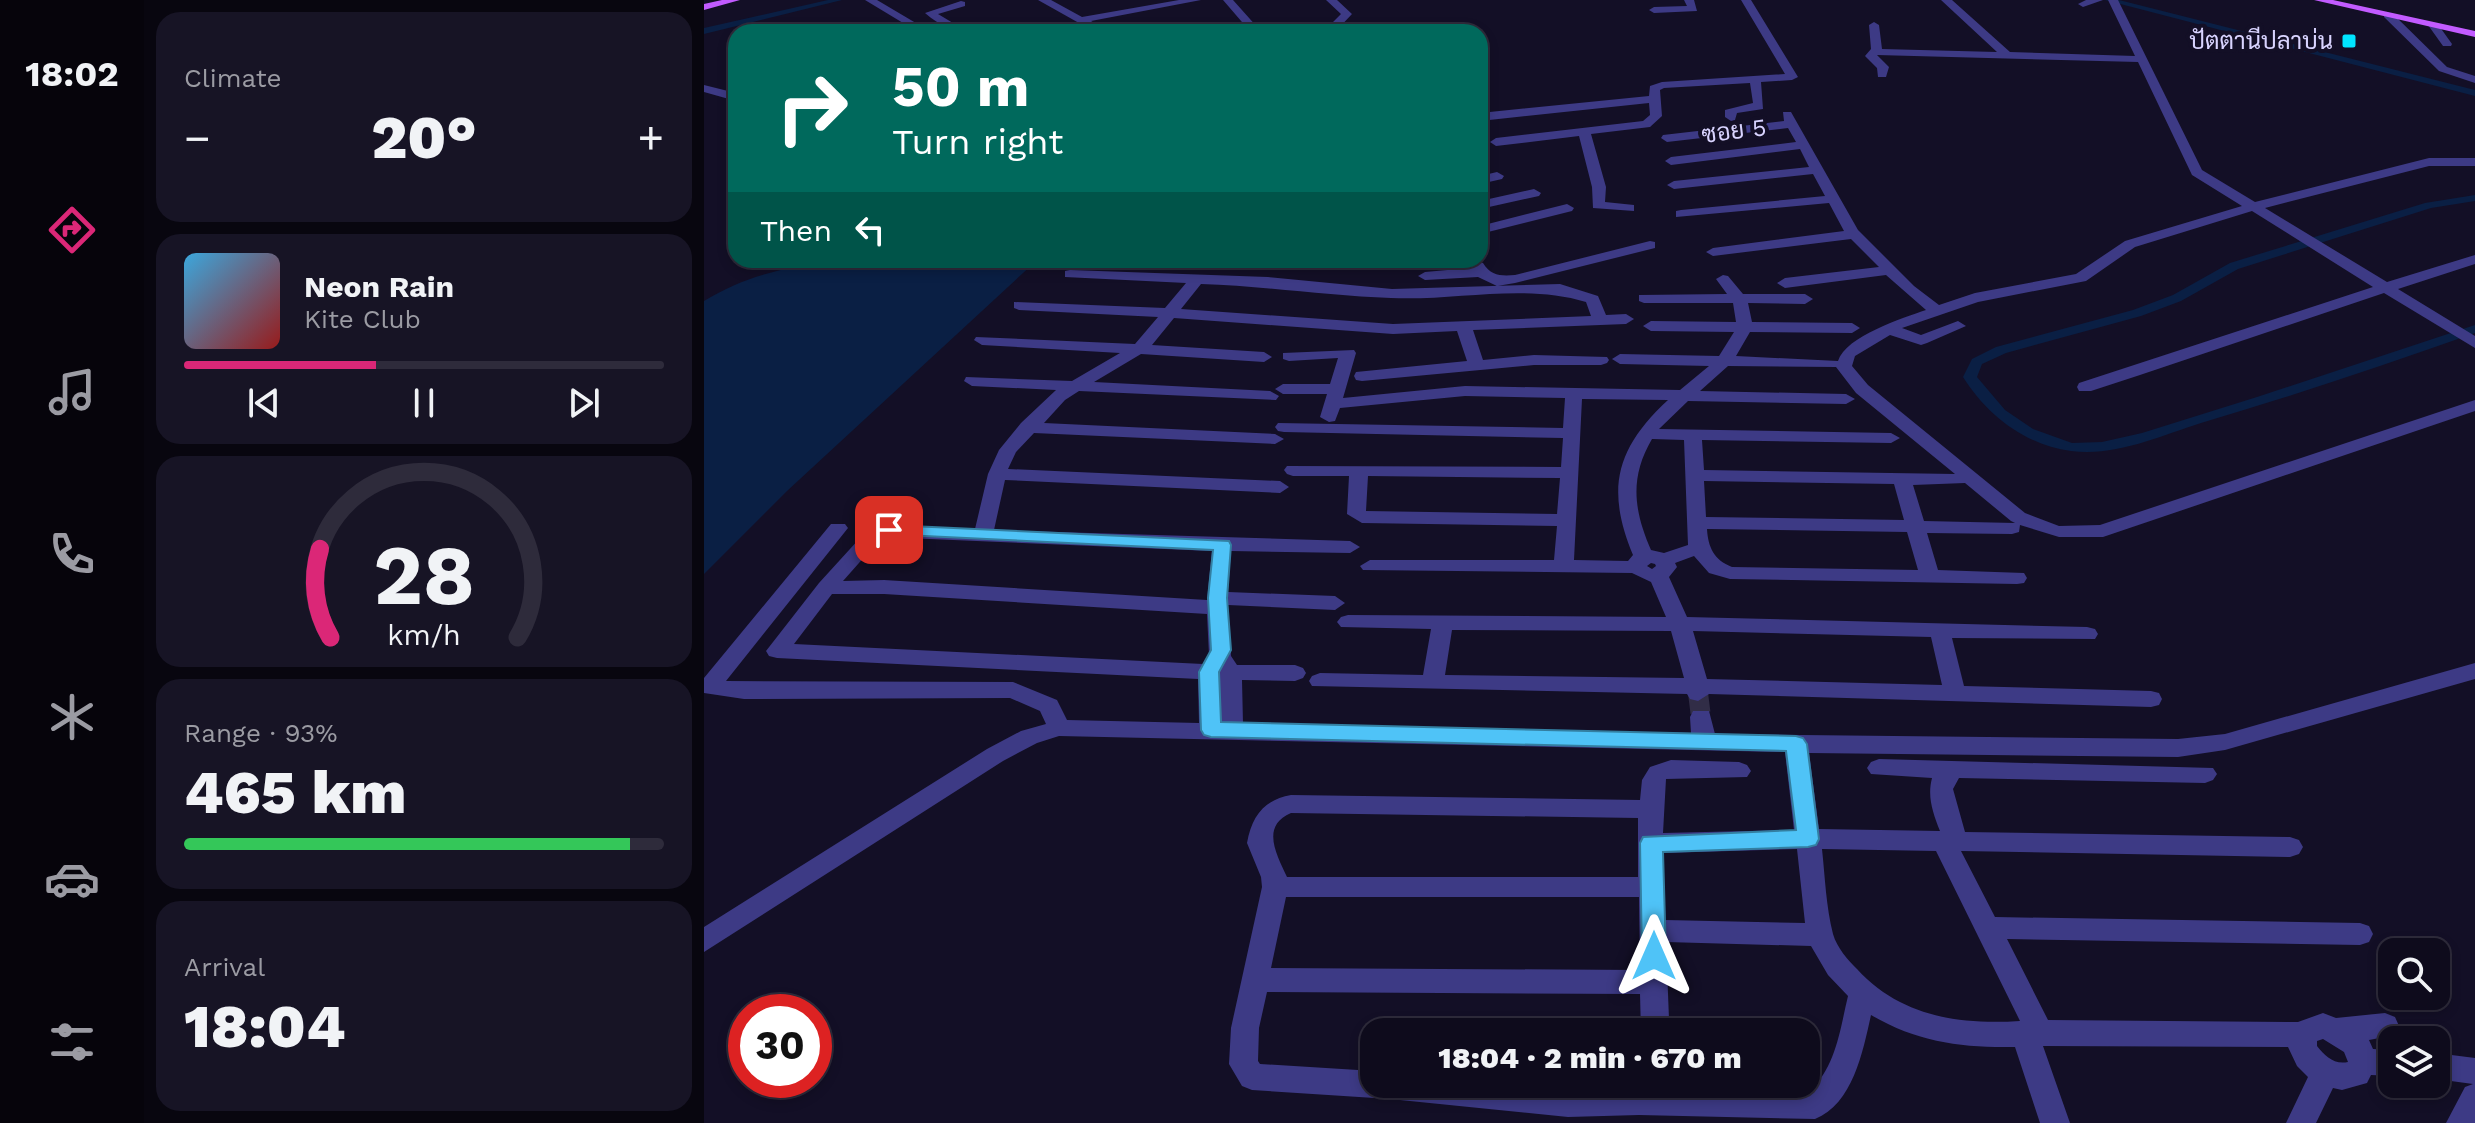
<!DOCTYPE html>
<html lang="en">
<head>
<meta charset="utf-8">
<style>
  :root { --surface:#0e0b1c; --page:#171425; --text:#f1f3f6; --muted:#9b9ba3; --line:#2e2b3b; --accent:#db2777 }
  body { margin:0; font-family:"Work Sans",Sarabun,sans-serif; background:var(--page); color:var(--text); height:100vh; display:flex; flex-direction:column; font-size:30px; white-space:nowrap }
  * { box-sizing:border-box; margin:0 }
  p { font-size:26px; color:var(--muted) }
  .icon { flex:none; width:44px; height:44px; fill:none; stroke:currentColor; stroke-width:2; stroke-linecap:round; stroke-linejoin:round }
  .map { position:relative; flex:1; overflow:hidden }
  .panel { display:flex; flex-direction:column; gap:12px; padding:12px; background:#08060f; width:560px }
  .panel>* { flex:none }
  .top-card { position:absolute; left:24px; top:24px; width:760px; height:244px; border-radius:24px; box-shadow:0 4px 12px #0003,0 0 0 2px var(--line); background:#00695c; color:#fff; overflow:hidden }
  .fabs { position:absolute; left:1674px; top:938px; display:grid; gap:16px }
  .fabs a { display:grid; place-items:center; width:72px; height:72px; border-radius:16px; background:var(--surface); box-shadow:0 4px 12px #0003,0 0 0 2px var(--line); font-size:40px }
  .speed { position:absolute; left:24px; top:994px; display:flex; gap:16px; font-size:40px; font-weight:700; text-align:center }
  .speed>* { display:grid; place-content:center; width:104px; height:104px; border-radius:50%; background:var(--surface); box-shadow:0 4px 12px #0003,0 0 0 2px var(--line); line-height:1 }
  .speed .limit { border:12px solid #d22; background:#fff; color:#111 }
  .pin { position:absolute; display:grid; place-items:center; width:68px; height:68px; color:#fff; margin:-34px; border-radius:16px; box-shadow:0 4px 12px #0006 }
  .me { position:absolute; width:88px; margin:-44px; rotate:0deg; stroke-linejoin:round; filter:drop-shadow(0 0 6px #0008) }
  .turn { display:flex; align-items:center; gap:28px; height:168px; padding:0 32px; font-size:36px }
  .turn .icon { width:104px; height:104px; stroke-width:2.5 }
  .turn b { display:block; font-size:56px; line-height:68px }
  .then { display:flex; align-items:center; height:76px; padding:0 32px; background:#0003; gap:16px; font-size:30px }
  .big { font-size:60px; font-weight:800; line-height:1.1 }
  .panel .tile { flex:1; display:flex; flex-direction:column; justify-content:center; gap:12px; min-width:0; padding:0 28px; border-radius:24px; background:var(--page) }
  .panel .dial { align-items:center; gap:0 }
  .dial svg { height:208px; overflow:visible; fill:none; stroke:var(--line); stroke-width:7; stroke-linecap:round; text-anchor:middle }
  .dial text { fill:var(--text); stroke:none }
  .song { display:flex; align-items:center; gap:24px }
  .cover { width:96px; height:96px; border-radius:12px; background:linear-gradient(135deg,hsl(200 70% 55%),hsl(0 70% 35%)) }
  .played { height:8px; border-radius:4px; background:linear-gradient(90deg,var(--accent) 40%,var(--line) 40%) }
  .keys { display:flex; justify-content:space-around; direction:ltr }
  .heat { display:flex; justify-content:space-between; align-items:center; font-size:44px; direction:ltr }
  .charge { height:12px; border-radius:6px; background:linear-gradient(90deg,#34c759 93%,var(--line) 0) }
  .trip { position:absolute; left:656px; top:1018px; width:460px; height:80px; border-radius:24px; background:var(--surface); box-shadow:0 4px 12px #0003,0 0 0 2px var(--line); font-weight:800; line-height:80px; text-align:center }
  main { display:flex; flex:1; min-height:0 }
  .tabs { display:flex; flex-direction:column; width:144px; justify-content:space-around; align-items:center; background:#06040b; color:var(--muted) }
  .tabs .icon { width:56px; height:56px }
  .tabs .selected { color:var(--accent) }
  .tabs b { font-size:36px; color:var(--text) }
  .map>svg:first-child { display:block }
  .water { fill:#0a1f44 }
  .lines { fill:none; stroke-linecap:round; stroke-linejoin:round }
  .canal { fill:#0a1f44; fill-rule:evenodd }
  .minor-tunnel { stroke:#312d47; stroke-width:20; stroke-dasharray:20 10; stroke-linecap:butt }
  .minor { fill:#3d3a85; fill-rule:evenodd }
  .major { fill:#c25bff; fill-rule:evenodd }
  .route { fill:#4fc3f7; stroke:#337fa1; stroke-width:2 }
  .poi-dot { fill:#00e5ff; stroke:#130f26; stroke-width:3 }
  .labels { text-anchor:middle; stroke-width:8; stroke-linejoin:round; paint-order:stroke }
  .far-poi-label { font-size:24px; fill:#d9d4ff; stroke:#130f26; text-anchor:end }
  .far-street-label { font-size:24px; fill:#d9d4ff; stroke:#130f26 }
</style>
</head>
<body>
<main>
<nav class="tabs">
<b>18:02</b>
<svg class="icon selected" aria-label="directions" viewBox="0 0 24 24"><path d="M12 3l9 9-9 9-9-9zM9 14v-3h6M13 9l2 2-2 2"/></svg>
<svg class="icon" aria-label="music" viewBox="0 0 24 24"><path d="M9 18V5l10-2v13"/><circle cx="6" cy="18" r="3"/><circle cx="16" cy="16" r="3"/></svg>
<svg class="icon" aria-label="phone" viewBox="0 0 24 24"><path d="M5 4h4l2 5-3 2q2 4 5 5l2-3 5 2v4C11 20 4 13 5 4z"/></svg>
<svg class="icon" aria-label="climate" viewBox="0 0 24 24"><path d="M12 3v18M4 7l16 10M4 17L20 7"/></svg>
<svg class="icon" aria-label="car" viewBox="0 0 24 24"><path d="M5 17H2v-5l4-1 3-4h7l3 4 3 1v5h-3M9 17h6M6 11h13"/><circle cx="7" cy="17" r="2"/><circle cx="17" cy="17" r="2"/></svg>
<svg class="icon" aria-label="filters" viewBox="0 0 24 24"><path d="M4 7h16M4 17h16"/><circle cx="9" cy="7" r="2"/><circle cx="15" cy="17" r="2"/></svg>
</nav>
<section class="panel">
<div class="tile"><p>Climate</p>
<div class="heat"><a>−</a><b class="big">20°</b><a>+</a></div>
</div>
<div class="tile">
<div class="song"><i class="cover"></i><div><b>Neon Rain</b><p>Kite Club</p></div></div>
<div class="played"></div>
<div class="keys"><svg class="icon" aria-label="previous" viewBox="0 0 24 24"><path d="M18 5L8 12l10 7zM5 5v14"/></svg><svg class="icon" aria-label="pause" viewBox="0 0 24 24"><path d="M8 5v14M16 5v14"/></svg><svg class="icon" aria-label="next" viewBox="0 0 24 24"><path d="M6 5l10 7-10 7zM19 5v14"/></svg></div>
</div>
<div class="tile dial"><svg viewBox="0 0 100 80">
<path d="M14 69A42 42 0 1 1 86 69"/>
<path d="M14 69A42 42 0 0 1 10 35" stroke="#db2777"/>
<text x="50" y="56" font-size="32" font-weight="700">28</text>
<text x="50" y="72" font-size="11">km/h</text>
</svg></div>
<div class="tile"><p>Range · 93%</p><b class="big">465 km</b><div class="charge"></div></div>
<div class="tile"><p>Arrival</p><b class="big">18:04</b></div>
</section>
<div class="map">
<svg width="1771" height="1123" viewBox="0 0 1771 1123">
  <rect width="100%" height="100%" fill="#130f26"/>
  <path class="water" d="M215,260L243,268L332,261L83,491L0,574V301C67,260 138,260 215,260Z"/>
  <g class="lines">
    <path class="canal" d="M124,0H138L0,34V28Z
      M1401,0H1415L1771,90V96Z
      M1771,195V201L1727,208L1534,269L1477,301L1437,316L1302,353L1278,364L1273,377L1301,410L1329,429L1368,443L1398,442L1438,433L1553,397L1771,325V333C1680,365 1589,396 1497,423C1456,436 1411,457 1367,451C1321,445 1283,415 1259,377L1268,359L1292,347L1429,310L1469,295L1526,263L1721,203Z"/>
    <path class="minor-tunnel" d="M994,693L997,717"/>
    <path class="minor" d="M161,0H173L227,32H214Z
      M334,0H347L378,17L475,0H497L387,21L404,31L424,26L465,29L470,32H391Z
      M519,0H529L554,28L628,23L637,14L622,0H633L648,14L631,32H535L544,29Z
      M980,0H990L993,11L950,13L945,10L950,7L983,6Z
      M1037,0H1047L1094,77L1088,80L1057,82L1059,109L1033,113L1031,120L1027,121L1021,117V110L1049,103L1046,83L960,88L956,90L958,116L946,127L887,134L902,187L901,202L930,205V211L889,208L888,187L875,136L792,146L786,142L792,138L939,121L946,115L945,103L776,121V113L945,96L946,86L958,82L1081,74Z
      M1237,0H1248L1306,52L1431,56L1404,0H1414L1498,170L1551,202L1725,158H1771V166H1725L1561,208L1683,282L1771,255V264L1694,289L1771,336V348L1680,293L1436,375L1387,391H1375L1373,387L1375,383L1669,287L1548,211L1431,247L1382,281L1274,302L1198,328L1217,335L1254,321L1262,326L1223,343L1217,345L1186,335L1151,356L1148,366L1164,385L1321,513L1355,526L1396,525L1771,400V411L1399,537H1355L1316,525L1315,532L1308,534L1223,533L1234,570L1320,573L1323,578L1320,583L1313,584L1026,579L1005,573L990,556L971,563L973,567L965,577L983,617L1383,627L1391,629L1394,634L1391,639L1248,638L1260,686L1447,691L1455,693L1458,699L1455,705L1447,707L1005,694L994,701L986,699L983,694L608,686L605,681L608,676L616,673L719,675L727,629L637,627L633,622L637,617L644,615L962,617L947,582L928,573L659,570L656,566L666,560H850L853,526L658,523L643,514L645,476H589L583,474L580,470L583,466L857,467L859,438L580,432L574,431L571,427L574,423L859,428L861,398L761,396L636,408L631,421L625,422L616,417L623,394H579L571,389L579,384H626L634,358L585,361L579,359V353L650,350L652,353L639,398L761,386L976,390L1005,366L916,364L908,359L916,354L1015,356L1030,332L947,331L939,326L947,321L1032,322L1029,303H940L935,301V295L1023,294L1012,279L1019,275L1024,276L1039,294H1101L1109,299L1101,304L1044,303L1048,322L1148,323L1156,328L1148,333L1046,332L1032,356L1134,361C1142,336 1199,318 1222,310L1182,275L1081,288L1073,283L1081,278L1175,267L1147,239L1009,256L1002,252L1009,248L1140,231L1125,203L972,217V211L977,210L1121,196L1109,174L970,189L963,185L970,181L1105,167L1096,149L967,165L961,161L967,157L1092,142L1084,128L963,142L957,138L959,135L1080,121L1079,112H1087L1154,230L1210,286L1235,305L1271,293L1372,274L1421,241L1538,206L1488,175L1434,62L1173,55L1185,67L1182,77H1174L1173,68L1161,56L1167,49L1165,25L1170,22L1175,25L1178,49L1293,52ZM1024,366L1132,367L1152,393L1251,474L1000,470L998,440L1187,443L1196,438L1187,433L955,429L984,401L1142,404L1151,399L1142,394L996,391ZM878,399L964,400C911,449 902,490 929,555L924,561L870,560ZM948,439L980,440L984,545L960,553L947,550C930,511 925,478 948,439ZM664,476L856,478L853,514L662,511ZM1000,481L1190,484L1200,520L1002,517ZM1261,483L1307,521L1311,523L1220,521L1209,485ZM1003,529L1203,532L1214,570L1028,567C1010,560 1004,547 1003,529ZM947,563L951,564L952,566L948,569L943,566ZM748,630L967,631L980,678L741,675ZM989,631L1227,637L1238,685L1003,679Z
      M1382,0H1399L1379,7L1374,4Z
      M257,1L261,2V6L234,14L259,29L288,22L293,25L292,27C261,35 246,34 221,13Z
      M1680,13H1688L1743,67L1771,76V83L1735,71L1680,17Z
      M1725,23H1733L1748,44L1747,46H1739L1724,25Z
      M0,85L32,93V101L0,92Z
      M793,172L800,176L798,179L776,184V176Z
      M830,189L837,193L835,196L776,209V201Z
      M863,204L870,208L868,211L776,234V226Z
      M946,241L951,242V248L811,283L793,286L774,277L721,280L714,276L721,272L766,268L750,260L779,263C787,276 797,276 811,275Z
      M366,270L564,277L688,289L856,284L894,296L902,315L922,314L930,319L922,324L769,330L779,360L830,355L903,357L905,360L903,363L897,365H830L658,381L652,380L650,376L652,372L763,361L753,331L689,334L470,318L448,345L560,352L568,357L560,362L437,354L390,382L566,391L575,396L572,400L375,391L361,400L340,423L571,434L580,439L571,444L330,433L312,452L304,469L576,481L585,487L576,493L301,480L290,530L646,541L656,547L646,553L527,551L524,592L631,596L641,603L631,610L524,605L527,656L533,665H591L599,668L602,673L599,678L591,681L538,680L539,724L987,733L986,717L989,711H1005L1011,734L1474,739L1521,734L1771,663V679L1521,750L1474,757L1105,753L1115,829L1236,831C1229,813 1223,797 1228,778L1167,774L1163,768L1167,762L1175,759L1509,768L1513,774L1509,780L1501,783L1255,778L1249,789L1261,832L1586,837L1595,840L1599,847L1595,854L1586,857L1257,851L1291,917L1656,923L1665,926L1669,934L1665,942L1656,945L1303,939L1344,1020L1594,1022L1619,1013L1632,1018L1681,1013L1691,1017L1695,1026L1691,1035L1665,1040L1669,1049L1688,1050V1076L1667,1075L1663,1083L1638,1090L1629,1088L1612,1123H1582L1604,1077L1593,1066L1584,1047L1339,1046L1366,1123H1336L1311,1047C1258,1048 1213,1042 1167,1015C1159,1051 1149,1104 1111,1119L935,1115L864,1117L686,1099L548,1090L538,1086L525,1064L527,1028L558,887L557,877L543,843C548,816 560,800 587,795L936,800L938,780L946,767L967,760L1035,762L1043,765L1047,771L1043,777L962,779L959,833L1090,830L1081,752L355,736L333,743L299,761L0,952V927L283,749L317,731L342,724L336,711L306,698L40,699L0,693V678L127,524H141L144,528L22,681L309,682L353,700L363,720L495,723L494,679L73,658L65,656L62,651L115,583L166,527L271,529L284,474L295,450L317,423L352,390L268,386L260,381L262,377L368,381L416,353L278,345L270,340L272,337L431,344L454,317L315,310L310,308V302L461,308L482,283L361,277V271ZM497,284C561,286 624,296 687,298C751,301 820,283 882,302L887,316L689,324L477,309ZM178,537L508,551L503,600L180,580L139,581ZM128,594H180L503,614L505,655L499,664L90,644ZM587,813L934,818V877H583C573,855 556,826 587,813ZM1093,849L1101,923L961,920L959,853ZM1118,849L1232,851L1316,1021C1254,1025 1196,1016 1153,969C1144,960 1133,948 1129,934C1122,907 1121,877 1118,849ZM582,897H935L936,970L567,968ZM962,942L1107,946L1124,975L1144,996C1136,1029 1132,1068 1105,1091L670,1084V1071L556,1064L554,1061L555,1028L563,992L936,994L937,1032H1023L1019,1023L1009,1019H965ZM1619,1039L1640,1052L1644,1062C1630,1065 1621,1056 1613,1046V1041Z
      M1732,1053L1771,1058V1123H1742L1761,1087L1769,1084L1732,1079Z"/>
    <path class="major" d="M18,0H36L0,10V4Z
      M1610,0H1629L1771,31V37Z"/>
  </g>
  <path class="route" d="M185,525L525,541L527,545L523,598L527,650L515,672L517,722L1092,736L1099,738L1103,744L1115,839L1112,845L1104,847L959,852L962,956L959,964L950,967L942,964L938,956L936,843L939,837L1092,830L1082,751L507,737L500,735L497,730L495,672L507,650L504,598L509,550L179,534L177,530L179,526Z"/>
  <rect class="poi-dot" x="1637" y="33" width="16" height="16" rx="4"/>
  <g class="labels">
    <g class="far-poi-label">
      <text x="1629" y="49">ปัตตานีปลาบ่น</text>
    </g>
    <g class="far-street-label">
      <text transform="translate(1030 131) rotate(-7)" y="8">ซอย 5</text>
    </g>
  </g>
</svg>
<div class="fabs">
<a><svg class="icon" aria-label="search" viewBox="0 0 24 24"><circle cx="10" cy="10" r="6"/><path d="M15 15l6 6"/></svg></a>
<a><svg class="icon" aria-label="layers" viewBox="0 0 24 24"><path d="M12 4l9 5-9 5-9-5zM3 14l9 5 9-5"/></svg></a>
</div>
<div class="speed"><div class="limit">30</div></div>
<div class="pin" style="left:185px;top:530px;background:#d93025"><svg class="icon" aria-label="arrive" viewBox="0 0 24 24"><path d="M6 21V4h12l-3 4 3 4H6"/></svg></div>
<svg class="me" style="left:950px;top:956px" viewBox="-20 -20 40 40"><path d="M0-17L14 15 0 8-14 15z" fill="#4fc3f7" stroke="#fff" stroke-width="4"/></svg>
<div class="trip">18:04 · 2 min · 670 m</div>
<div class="top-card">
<div class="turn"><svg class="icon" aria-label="right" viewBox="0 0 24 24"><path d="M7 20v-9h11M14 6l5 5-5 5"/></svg><div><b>50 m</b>Turn right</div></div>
<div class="then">Then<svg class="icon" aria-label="left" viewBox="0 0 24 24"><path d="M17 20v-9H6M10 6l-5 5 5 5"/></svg></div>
</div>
</div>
</main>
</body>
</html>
